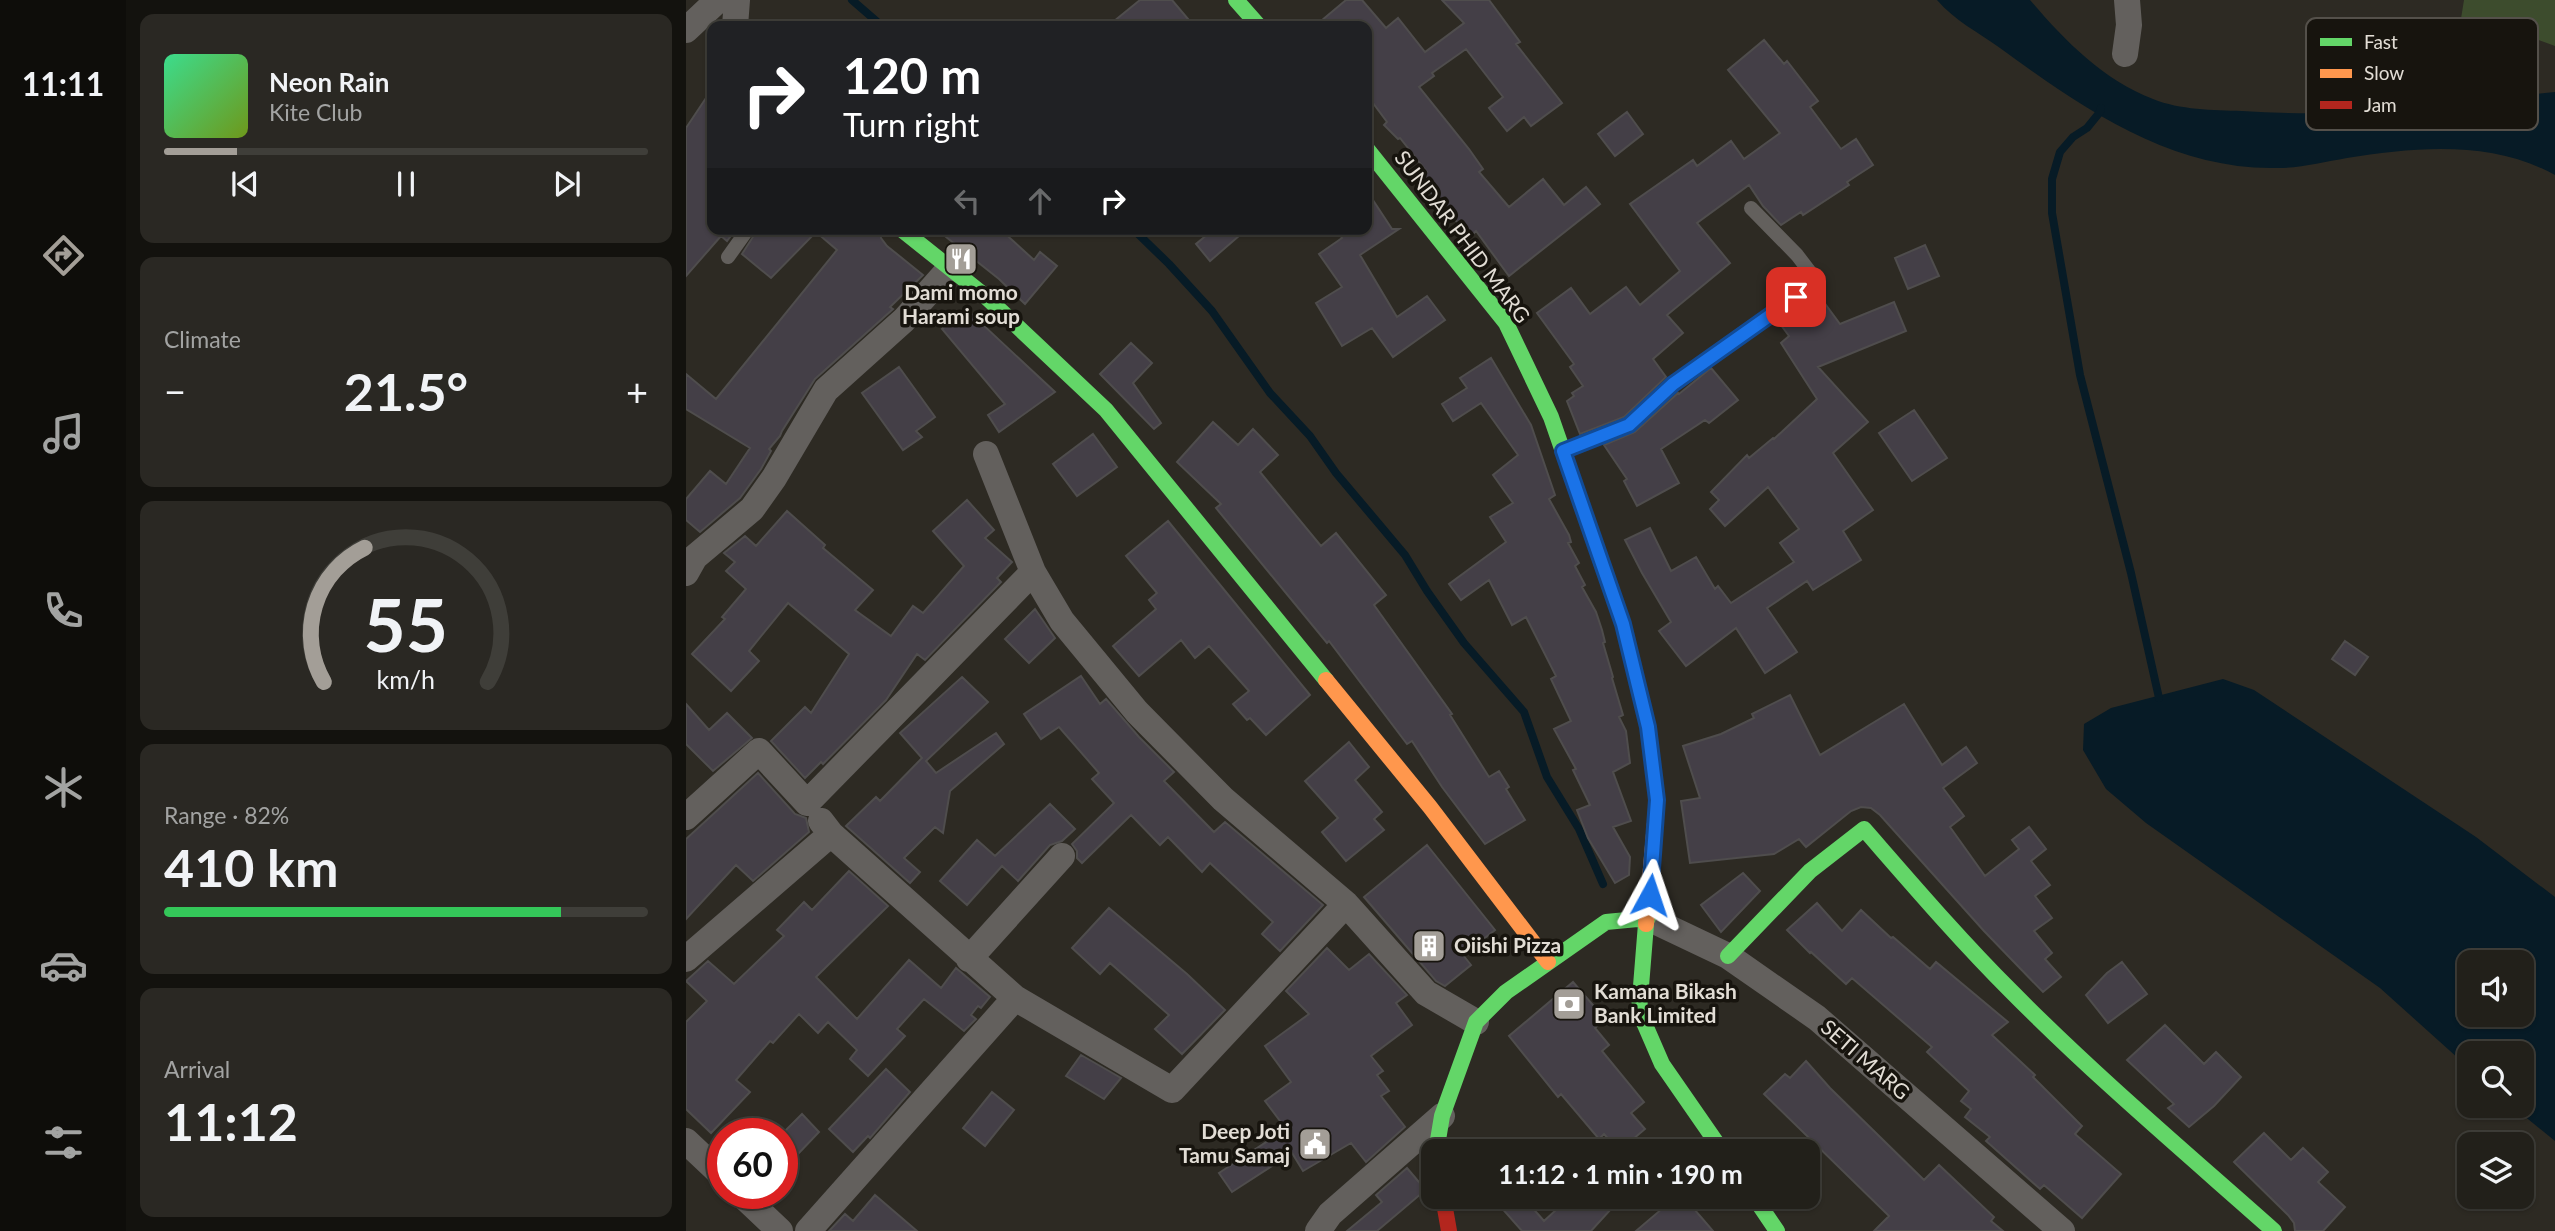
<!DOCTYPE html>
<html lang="en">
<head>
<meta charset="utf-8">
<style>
  :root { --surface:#22201a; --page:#2a2823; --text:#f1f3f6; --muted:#a2a3a2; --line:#3f3e39; --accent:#a39e97 }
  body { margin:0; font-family:Lato,sans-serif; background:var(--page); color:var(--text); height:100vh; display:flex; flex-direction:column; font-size:26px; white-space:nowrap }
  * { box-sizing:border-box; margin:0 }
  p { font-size:23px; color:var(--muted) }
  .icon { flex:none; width:38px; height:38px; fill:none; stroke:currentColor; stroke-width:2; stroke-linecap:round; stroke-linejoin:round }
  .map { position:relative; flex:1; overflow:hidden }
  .drawer { display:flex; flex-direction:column; gap:14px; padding:14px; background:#13120e; width:560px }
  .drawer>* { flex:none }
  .top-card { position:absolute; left:21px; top:21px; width:665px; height:214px; border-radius:14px; box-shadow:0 2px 5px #0004,0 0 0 2px var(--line); background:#202124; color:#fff; overflow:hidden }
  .controls { position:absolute; left:1771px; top:950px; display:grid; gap:14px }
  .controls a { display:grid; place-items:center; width:77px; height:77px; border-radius:14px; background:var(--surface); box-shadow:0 2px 5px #0004,0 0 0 2px var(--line); font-size:35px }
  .speed { position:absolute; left:21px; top:1118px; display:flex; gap:14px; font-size:35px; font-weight:700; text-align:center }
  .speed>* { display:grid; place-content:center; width:91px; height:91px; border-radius:50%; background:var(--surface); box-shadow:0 2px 5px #0004,0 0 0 2px var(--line); line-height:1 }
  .speed .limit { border:10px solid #d22; background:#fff; color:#111 }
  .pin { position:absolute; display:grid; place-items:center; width:60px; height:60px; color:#fff; margin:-30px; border-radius:14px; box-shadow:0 4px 10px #0006 }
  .me { position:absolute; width:77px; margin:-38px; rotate:5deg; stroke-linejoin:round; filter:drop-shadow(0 0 5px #0008) }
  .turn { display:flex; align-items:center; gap:24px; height:147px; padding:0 21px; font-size:32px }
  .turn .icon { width:91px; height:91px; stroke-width:2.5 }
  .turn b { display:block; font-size:49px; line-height:60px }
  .lanes { display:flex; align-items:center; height:66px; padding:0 21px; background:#0003; justify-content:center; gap:35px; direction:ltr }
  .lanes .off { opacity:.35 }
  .big { font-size:52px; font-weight:700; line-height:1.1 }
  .drawer .tile { flex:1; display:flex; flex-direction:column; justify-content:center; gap:10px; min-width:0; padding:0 24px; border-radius:14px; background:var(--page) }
  .drawer .dial { align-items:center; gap:0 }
  .dial svg { height:182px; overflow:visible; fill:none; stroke:var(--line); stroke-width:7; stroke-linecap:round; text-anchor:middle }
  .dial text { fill:var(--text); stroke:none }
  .song { display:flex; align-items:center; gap:21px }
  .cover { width:84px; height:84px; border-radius:10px; background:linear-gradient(135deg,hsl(150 70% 55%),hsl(80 70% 35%)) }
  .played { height:7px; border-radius:4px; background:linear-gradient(90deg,var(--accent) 15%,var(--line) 15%) }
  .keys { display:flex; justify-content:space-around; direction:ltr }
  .heat { display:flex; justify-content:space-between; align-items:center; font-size:38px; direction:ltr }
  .charge { height:10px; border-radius:5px; background:linear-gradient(90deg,#34c759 82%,var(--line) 0) }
  .trip { position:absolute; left:735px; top:1139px; width:399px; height:70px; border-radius:14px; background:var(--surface); box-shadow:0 2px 5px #0004,0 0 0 2px var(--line); font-weight:700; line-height:70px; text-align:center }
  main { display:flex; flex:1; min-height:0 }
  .menu { display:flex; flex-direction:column; width:126px; justify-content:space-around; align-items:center; background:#0e0d0a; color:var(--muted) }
  .menu .icon { width:49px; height:49px }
  .menu .on { color:var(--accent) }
  .menu b { font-size:32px; color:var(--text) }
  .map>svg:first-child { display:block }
  .green { fill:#3d4c2d }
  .water { fill:#071b26; fill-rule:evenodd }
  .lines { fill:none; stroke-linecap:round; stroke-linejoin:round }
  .stream { stroke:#071b26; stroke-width:8 }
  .building { fill:#443f47; stroke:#4f4d4d; stroke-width:2 }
  .lane { stroke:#63605d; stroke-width:14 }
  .street { stroke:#63605d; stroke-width:26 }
  .fast { stroke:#63d668; stroke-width:16 }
  .slow { stroke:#ff974d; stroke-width:16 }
  .jam { stroke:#b3261e; stroke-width:16 }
  .route-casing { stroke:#114b97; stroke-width:18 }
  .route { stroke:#1a73e8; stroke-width:12 }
  .labels { text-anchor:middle; stroke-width:7; stroke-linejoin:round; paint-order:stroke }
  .street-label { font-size:21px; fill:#e2ddd5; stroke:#17140e }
  .poi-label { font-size:21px; font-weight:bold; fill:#e2ddd5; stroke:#17140e; text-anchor:start }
  .key { fill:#17140e; stroke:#54504a; stroke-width:2 }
  .key-label { font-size:19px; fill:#e2ddd5 }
</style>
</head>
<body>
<main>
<nav class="menu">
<b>11:11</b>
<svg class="icon on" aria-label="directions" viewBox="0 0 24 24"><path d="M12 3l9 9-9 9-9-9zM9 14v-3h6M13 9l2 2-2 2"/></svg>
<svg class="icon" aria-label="music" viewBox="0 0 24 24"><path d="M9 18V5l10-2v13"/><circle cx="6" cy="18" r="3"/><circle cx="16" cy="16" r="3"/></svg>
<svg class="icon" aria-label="phone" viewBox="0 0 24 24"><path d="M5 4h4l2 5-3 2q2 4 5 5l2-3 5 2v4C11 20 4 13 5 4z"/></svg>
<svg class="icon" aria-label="climate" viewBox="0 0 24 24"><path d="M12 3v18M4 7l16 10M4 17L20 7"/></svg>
<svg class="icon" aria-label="car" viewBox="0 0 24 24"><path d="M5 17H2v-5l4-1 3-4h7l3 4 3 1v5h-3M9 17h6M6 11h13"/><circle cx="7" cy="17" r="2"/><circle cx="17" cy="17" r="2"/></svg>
<svg class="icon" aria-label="filters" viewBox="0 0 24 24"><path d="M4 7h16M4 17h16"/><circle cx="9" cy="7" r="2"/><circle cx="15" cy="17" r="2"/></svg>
</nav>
<section class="drawer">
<div class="tile">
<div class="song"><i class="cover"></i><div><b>Neon Rain</b><p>Kite Club</p></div></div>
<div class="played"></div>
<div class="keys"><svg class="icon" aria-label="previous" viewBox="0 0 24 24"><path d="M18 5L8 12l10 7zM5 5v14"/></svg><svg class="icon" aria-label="pause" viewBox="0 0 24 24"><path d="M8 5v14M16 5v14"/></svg><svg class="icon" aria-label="next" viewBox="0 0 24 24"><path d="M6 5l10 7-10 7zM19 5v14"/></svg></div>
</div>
<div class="tile"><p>Climate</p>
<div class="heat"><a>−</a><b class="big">21.5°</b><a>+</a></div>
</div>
<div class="tile dial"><svg viewBox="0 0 100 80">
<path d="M14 69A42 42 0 1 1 86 69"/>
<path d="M14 69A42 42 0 0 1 32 10" stroke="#a39e97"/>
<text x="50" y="56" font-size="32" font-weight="700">55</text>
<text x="50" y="72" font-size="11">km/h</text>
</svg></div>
<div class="tile"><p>Range · 82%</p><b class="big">410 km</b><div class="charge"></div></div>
<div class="tile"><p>Arrival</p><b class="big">11:12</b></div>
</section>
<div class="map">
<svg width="1869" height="1231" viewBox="0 0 1869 1231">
  <rect width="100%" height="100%" fill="#2d2a23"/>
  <path class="green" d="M1778,0H1869V46L1812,25L1773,31Z"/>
  <path class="water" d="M1251,0H1344C1378,40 1417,80 1467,99C1494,110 1527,110 1556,111C1634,116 1713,112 1790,103C1816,101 1842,94 1869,92V175C1806,140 1730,147 1661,158C1638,162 1615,168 1592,168C1486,171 1396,108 1314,48C1292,32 1269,21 1251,0Z
    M1537,679L1568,690L1790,837L1869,897V1141L1826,1106H1836V1054H1783V1068L1694,988L1460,823L1420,789L1397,750L1398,724L1425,708ZM1783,962H1836V1015H1783Z"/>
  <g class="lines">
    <path class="stream" d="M166,0L196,26
      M1415,108L1414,112L1401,128L1387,137L1374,152L1366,179V213L1394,375L1445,573L1473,698
      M447,229L483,264L526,311L584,393L624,436L650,473L719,555L741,591L778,643L838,712L861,777L893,829L917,884"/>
  </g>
  <path class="building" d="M454,0H486L508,26H422Z
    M660,0H676L700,28L712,18L739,52L778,23L756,0H803L834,42L830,44L876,103L845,126L838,117L821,131L803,108L817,97L780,49L746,73L748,76L733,87L783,149L797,169L793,172L823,207L857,179L878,205L900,187L914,204L823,276L790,231L786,235L774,221L772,223L732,178L741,172L714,138L712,139L698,125L701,122L681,95V26H629Z
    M1078,40L1098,64L1101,61L1132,101L1124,107L1155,149L1170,139L1187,165L1161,182L1163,185L1117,215L1115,212L1095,225L1077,206L1063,185L1011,223L1044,263L981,315L997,333L967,359L980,377L938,417L894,434L881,401L888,396L886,393L897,386L884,367L888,364L851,313L885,288L904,314L940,287L954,305L994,271L944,204L1007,160L1011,166L1045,141L1058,159L1094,133L1042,70Z
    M26,89V229H50L41,241L35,236L0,276V128Z
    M941,112L957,134L929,156L912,134Z
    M681,191L706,229H713L674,255L711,317L741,296L759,320L707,357L686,328L656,346L630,303L656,287L633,254L656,238L650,229H681Z
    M72,229H194L195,238L201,246L237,275L204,307L207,309L129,379L96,431L94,436L83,449L85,451L75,469L54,498L14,532L0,520V499L24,471L40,484L64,448L0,409V374L30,399L151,250L130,232L85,278L56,254Z
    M250,229H314L348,260L354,252L371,266L339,304L313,279Z
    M528,229H561L524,261L510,244Z
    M1239,245L1253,276L1222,289L1209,258Z
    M1132,294L1154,324L1208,302L1220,331L1132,367L1182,422L1147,453L1187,510L1157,531L1175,560L1127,590L1121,581L1081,608L1111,652L1079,673L1050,628L1000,666L973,631L985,622L956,573L939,540L964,528L985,571L1010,557L1029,589L1032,586L1045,603L1108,562L1094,543L1113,529L1082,487L1039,526L1024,509L1033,500L1025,492L1061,455L1063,458L1087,438L1088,439L1131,399L1095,343L1103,336L1092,321Z
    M280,309L369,392L313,432L302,415L319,404L256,329Z
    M445,343L466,363L447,383L475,423L468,429L414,374Z
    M805,358L845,425L869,495L863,499L883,535L885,542L882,543L893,563L889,566L899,585L896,587L910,612L916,630L919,642L917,643L927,677L926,678L937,715L933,717L940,731L944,763L927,772L945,821L927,827L944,857L943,875L929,883L902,838L891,810L904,805L887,770L890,769L868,729L885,721L865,679L870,676L840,617L826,625L803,580L775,600L763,584L820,542L804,517L827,503L807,475L832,455L795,403L767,421L756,404L781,388L774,378Z
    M213,367L249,417L230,431L236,437L217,450L176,393Z
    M1025,368L1052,400L1023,423L1019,420L975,449L993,483L951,506L938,481L941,479L918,445L949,432L992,393L993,394Z
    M1228,410L1261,458L1226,481L1193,433Z
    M527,422L552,445L567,429L592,455L574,472L635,546L650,533L700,595L688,605L766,714L764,715L803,777L813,771L823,787L820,789L839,820L799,844L756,787L726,741L721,744L643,641L641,643L530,508L535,504L491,462Z
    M407,434L431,467L391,496L367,464Z
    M281,500L308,530L299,538L326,562L311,578L315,582L239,660L231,654L200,700L137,764L135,762L119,778L85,741L119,707L125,713L163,654L102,603L63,651L73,661L45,691L6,654L39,619L36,617L60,589L40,571L49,562L38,553L59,536L70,546L101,511L139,545L137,548L187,590L169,610L205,636L227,606L237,613L278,566L247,531Z
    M482,521L624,695L580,735L564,718L561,720L547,704L563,691L523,646L509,658L495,640L453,676L427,646L470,609L463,600L471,593L440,556Z
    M349,609L369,638L343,663L319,639Z
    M1659,641L1682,657L1669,675L1646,659Z
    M395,676L414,704L420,699L453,737L488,772L478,781L528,832L539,822L637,905L594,951L576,934L587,922L524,863L516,872L482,837L474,845L445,815L396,863L391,858V851L386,844L428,803L406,779L413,773L373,727L355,739L338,714Z
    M276,677L302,702L240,761L250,773L310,733L318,744L264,791L257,833L249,827L218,858L234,872L224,883L160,826L190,797L194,801L236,758L214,733Z
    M1104,695L1134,755L1218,704L1256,765L1280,747L1291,763L1257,788L1278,816L1264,827L1299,876L1333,849L1326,840L1343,827L1360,849L1345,861L1364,885L1349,896L1366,918L1348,931L1366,953L1359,959L1375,977L1357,992L1298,931L1194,815L1185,808L1175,807L1165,811L1120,847L1113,839L1088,854L1004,863L995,801L1014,798L997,746L1035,734L1068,718L1066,714Z
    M0,704L23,730L41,713L66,738L27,771L0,744Z
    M663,742L683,767L669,780L696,812L688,819L698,830L660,861L636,832L652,818L619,781Z
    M72,773L109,814L120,818L123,832L67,881L50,865L0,919V839Z
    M364,804L389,829L376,841L364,845L332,881L316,866L281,905L254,881L291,840L309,856Z
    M741,845L809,930L777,955L785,965L759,986L750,981L678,897Z
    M163,871L202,906L130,977L171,1019L223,960L255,988L270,968L304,997L295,1008L292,1006L285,1015L290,1019L278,1031L238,999L211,1029L219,1036L182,1076L164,1059L171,1050L142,1022L132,1033L113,1014L87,1043L84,1041L50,1080L64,1092L25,1133L0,1109V1022L21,1001L0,981L22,961L48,984L98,936L91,930L118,902L126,910Z
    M1057,873L1074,891L1035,932L1015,905Z
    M1131,903L1156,931L1175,910L1205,938L1207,937L1244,969L1250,962L1322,1022L1306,1035L1349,1075L1347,1077L1396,1126L1389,1134L1435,1174L1396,1218L1358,1185L1354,1189L1300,1141L1304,1137L1279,1117L1285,1109L1275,1101L1283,1091L1241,1052L1246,1047L1166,978L1160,984L1125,952L1124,953L1101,930Z
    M423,908L501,974L539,1010L496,1054L469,1029L483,1015L424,963L414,974L386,948Z
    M641,948L663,970L683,954L721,995L710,1003L726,1025L685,1056L697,1071L691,1075L703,1091L695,1096L719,1127L680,1162L665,1143L617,1171L606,1153L546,1192L533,1173L600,1129L579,1101L605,1082L579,1046L623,1014L600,991Z
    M1436,962L1461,994L1422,1023L1400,995L1421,973Z
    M887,982L919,1019L909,1028L923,1045L916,1051L958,1102L945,1113L959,1129L933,1151L918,1134L913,1139L875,1094L872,1097L823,1036Z
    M1479,1025L1518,1064L1530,1052L1555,1077L1528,1106L1503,1127L1482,1108L1488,1104L1441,1060Z
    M395,1055L435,1078L418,1099L380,1076Z
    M1120,1061L1144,1088L1238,1180L1253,1165L1308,1217L1305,1221L1317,1231H1188L1203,1216L1078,1094L1099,1074L1104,1078Z
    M200,1069L224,1092L184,1138L182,1136L167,1152L143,1129Z
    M306,1092L328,1110L299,1146L277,1128Z
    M116,1114L133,1132L111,1155L96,1141V1134Z
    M1578,1133L1605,1160L1617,1148L1642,1172L1632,1182L1659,1207L1637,1231H1609L1608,1223L1602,1215L1548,1162Z
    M721,1168L738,1188L736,1193L691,1231H661L696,1202L690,1195Z
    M189,1195L231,1231H143L159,1214L167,1221Z
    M806,1197H837L858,1221L884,1197H936L905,1231H836Z
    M984,1202L992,1210L1002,1202L1027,1231H950Z"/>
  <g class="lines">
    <path class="lane" d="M42,257L62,229
      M878,450L943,425L987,384L1058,332L1125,287L1124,272L1111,255L1065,208"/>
    <path class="street" d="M49,26L51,0
      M0,30L32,0
      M1439,54L1443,25L1441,0
      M300,454L347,572L376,621L451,712L537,799L660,904L740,993L790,1022
      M0,573L9,557L66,509L88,478L140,390L218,320L264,268
      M0,817L73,751L121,803L347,572
      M962,918L1042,956L1131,1018L1376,1231
      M0,959L145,834L135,821
      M283,959L376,856
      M329,998L486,1090L660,904
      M0,1141L37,1176
      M55,1194L94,1231
      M122,1231L329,998L145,834
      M632,1231L644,1214L756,1116"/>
    <path class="fast" d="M550,0L573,26
      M681,149L820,323L865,417L927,596
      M215,229L299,296L420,410L640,680
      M960,924L953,1011L976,1064L1037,1152
      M1042,956L1124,871L1178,829C1226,884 1273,939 1325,991C1408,1075 1499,1152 1588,1231
      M750,1152L756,1116L790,1022L820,992L920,922L962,918
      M1068,1197L1091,1231"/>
    <path class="slow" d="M927,596L937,624L962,727L971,800L960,924
      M640,680L744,807L862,962"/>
    <path class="jam" d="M757,1197L763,1231"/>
  </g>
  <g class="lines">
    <defs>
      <path id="route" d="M964,895L971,800L962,727L937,624L877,451L943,425L987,384L1110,297"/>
    </defs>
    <use href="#route" class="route-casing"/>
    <use href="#route" class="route"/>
  </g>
  <defs>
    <symbol id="restaurant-square" viewBox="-11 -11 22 22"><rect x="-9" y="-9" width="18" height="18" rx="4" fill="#a39e97" stroke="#17140e"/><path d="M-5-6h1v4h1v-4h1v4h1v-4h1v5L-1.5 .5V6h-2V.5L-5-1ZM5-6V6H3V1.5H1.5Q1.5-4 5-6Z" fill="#fff"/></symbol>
    <symbol id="building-square" viewBox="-11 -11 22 22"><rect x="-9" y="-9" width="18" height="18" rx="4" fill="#a39e97" stroke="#17140e"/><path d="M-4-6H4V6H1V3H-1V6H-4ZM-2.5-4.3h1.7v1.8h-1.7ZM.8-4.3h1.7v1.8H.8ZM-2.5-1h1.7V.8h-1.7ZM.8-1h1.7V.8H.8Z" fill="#fff"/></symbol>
    <symbol id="bank-square" viewBox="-11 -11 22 22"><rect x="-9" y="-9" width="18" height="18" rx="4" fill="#a39e97" stroke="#17140e"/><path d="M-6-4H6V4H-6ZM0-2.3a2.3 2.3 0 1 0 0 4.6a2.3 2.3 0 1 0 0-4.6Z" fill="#fff"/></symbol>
    <symbol id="civic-square" viewBox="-11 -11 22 22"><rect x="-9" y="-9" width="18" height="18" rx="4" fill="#a39e97" stroke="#17140e"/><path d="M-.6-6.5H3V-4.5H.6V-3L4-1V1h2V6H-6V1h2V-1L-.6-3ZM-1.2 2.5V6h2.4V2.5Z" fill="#fff"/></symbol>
  </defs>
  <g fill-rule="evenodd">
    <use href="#restaurant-square" x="256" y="240" width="38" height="38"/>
    <use href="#building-square" x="724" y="927" width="38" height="38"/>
    <use href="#bank-square" x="864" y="985" width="38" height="38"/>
    <use href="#civic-square" x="610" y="1125" width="38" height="38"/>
  </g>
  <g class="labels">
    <g class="street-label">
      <text transform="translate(776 237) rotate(53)" y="7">SUNDAR PHID MARG</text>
      <text transform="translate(1179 1060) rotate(41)" y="7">SETI MARG</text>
    </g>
    <g class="poi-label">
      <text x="275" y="300" text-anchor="middle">Dami momo<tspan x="275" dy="24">Harami soup</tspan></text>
      <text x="768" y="953">Oiishi Pizza</text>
      <text x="908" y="999">Kamana Bikash<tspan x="908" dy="24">Bank Limited</tspan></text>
      <text x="604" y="1139" text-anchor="end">Deep Joti<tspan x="604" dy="24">Tamu Samaj</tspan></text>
    </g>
  </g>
  <rect x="1620" y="18" width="232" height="112" rx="10" class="key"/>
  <rect x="1634" y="38" width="32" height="8" fill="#63d668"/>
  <rect x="1634" y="69" width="32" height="9" fill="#ff974d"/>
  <rect x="1634" y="101" width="32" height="8" fill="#b3261e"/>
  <g class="key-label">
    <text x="1678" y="49">Fast</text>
    <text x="1678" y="80">Slow</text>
    <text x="1678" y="112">Jam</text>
  </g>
</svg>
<div class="controls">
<a><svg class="icon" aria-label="sound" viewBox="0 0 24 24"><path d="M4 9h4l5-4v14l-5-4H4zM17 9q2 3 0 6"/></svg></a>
<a><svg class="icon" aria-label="search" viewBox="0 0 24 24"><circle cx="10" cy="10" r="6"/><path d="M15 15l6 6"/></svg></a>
<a><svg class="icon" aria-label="layers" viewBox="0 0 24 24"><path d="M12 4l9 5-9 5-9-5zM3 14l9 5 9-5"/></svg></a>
</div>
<div class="speed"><div class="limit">60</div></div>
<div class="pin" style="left:1110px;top:297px;background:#d93025"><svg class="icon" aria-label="arrive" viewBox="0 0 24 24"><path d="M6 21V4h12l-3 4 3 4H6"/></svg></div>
<svg class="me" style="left:964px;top:895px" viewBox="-20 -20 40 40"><path d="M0-17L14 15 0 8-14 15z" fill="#1a73e8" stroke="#fff" stroke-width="4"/></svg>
<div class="trip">11:12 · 1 min · 190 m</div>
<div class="top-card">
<div class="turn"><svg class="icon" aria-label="right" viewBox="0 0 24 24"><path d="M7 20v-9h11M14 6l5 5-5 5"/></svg><div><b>120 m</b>Turn right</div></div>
<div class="lanes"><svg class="icon off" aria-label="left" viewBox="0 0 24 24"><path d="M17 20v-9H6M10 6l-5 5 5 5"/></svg><svg class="icon off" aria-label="ahead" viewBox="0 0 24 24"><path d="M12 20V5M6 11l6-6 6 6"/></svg><svg class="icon" aria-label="right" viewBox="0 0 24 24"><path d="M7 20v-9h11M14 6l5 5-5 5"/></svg></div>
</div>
</div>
</main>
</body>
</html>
